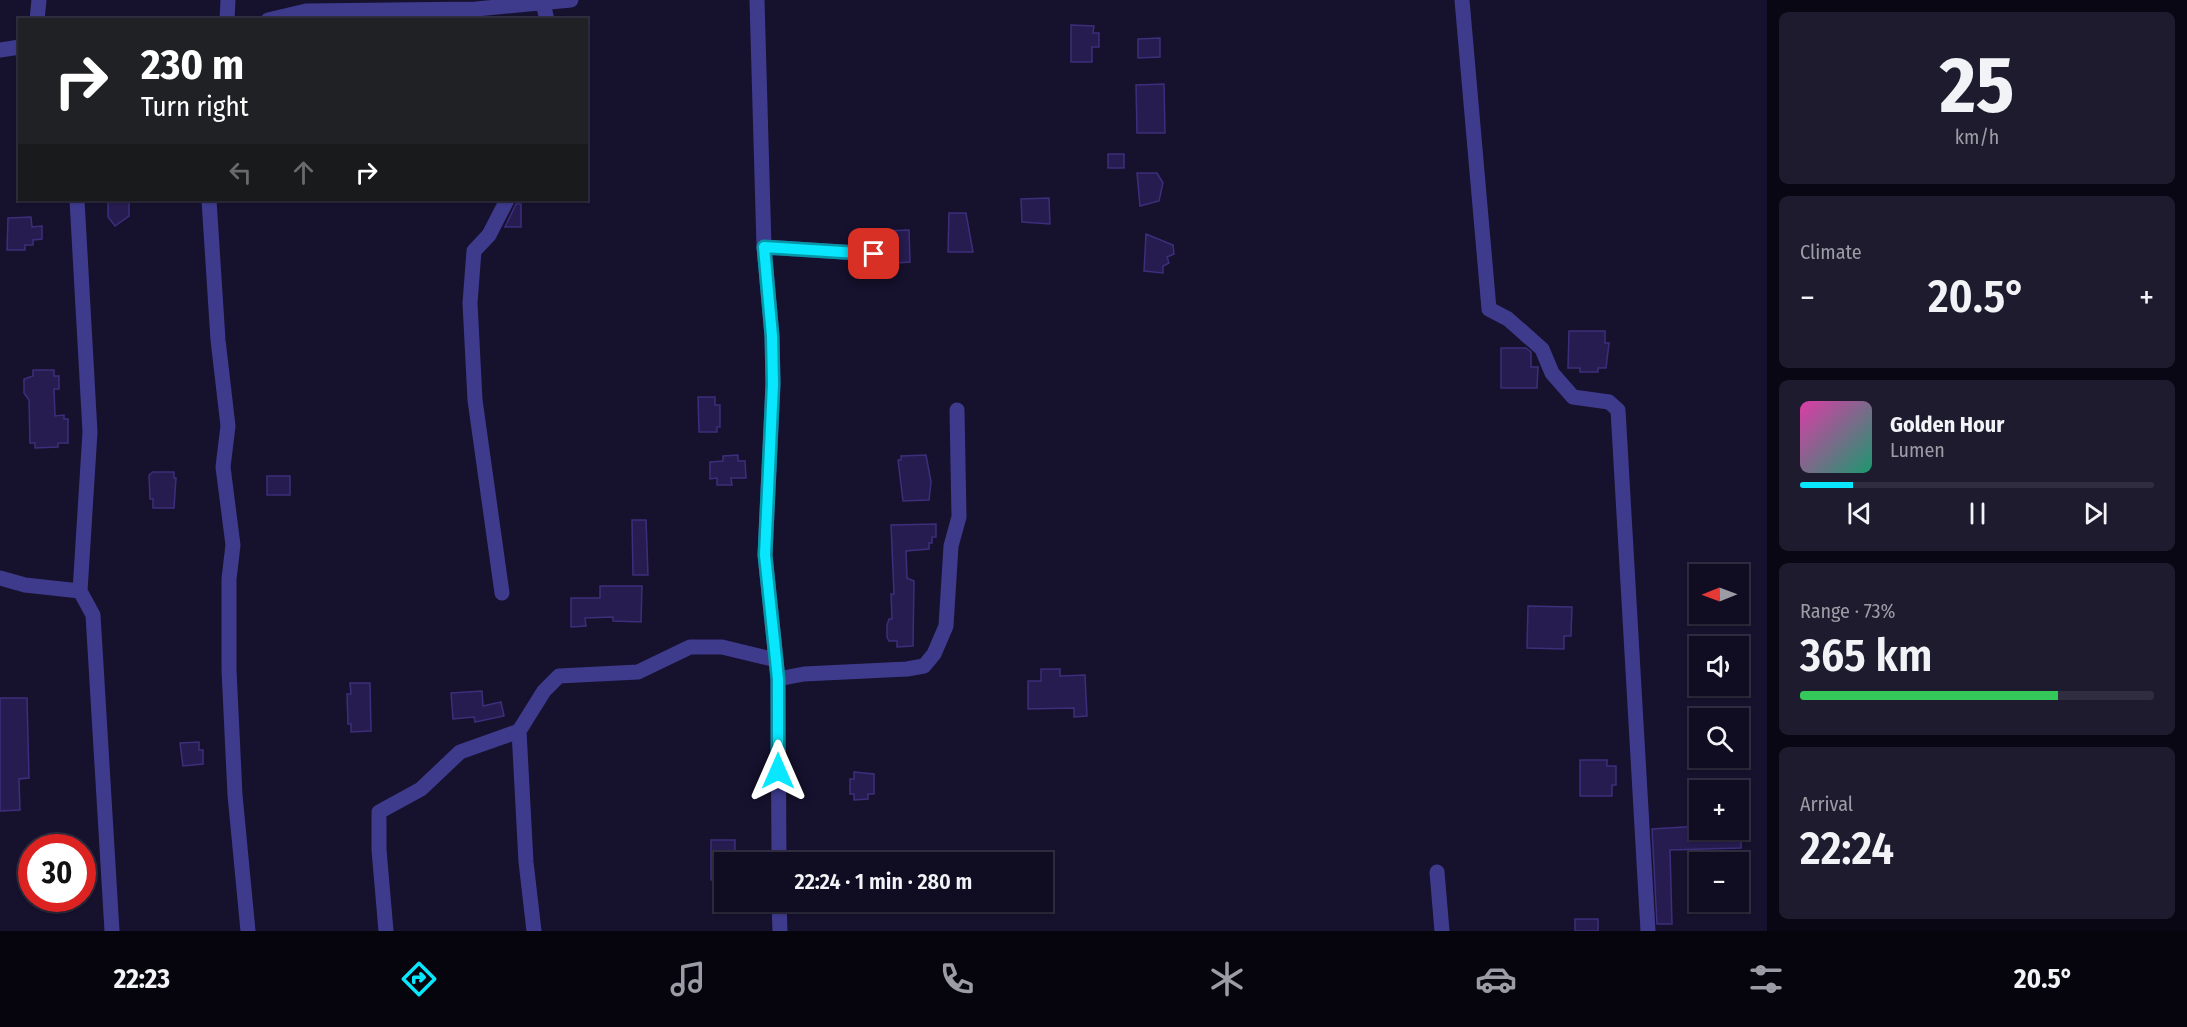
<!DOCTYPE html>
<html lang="en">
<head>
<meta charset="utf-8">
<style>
  :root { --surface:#100d22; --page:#1e1b2f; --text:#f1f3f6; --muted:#9c9ca5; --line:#302d40; --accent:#09e7ff }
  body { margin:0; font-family:"Fira Sans Condensed",sans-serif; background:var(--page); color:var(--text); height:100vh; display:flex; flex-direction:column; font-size:22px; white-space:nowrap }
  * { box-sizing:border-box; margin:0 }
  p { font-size:20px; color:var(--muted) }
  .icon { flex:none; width:33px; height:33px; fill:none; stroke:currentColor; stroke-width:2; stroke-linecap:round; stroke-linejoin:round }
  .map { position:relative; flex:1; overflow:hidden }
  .drawer { display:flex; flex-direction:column; gap:12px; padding:12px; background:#090713; width:420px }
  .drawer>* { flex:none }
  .top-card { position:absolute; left:18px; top:18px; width:570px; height:183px; border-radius:0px; box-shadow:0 2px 4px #0004,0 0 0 2px var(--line); background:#202124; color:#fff; overflow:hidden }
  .needle { width:39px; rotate:269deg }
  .fabs { position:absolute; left:1689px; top:564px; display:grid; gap:12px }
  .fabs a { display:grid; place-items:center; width:60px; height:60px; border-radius:0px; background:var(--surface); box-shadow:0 2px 4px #0004,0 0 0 2px var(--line); font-size:30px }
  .speed { position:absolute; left:18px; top:834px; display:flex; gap:12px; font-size:30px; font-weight:700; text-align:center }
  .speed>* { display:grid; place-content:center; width:78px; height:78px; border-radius:50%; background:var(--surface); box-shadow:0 2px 4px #0004,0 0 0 2px var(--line); line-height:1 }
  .speed .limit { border:9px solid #d22; background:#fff; color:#111 }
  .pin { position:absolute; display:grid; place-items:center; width:51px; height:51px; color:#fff; margin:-26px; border-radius:12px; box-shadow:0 3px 9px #0006 }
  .me { position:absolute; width:66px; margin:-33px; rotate:0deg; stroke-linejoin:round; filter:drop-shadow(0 0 4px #0008) }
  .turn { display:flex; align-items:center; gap:21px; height:126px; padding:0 24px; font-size:27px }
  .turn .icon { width:78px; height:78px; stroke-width:2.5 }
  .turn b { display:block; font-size:42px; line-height:51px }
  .lanes { display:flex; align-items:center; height:57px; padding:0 24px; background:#0003; justify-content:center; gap:30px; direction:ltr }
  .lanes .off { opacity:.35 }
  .big { font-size:45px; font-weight:600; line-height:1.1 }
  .drawer .tile { flex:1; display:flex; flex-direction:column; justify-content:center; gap:9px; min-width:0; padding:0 21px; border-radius:9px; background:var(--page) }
  .drawer .dial { align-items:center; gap:0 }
  .dial b { font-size:78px; line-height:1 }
  .song { display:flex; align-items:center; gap:18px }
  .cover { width:72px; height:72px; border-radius:9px; background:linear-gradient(135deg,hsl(320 70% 55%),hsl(160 70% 35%)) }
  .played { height:6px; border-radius:3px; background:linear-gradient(90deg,var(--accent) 15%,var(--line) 15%) }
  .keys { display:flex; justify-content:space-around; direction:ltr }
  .heat { display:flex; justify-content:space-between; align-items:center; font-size:33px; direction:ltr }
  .charge { height:9px; border-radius:4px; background:linear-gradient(90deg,#34c759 73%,var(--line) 0) }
  .trip { position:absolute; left:714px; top:852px; width:339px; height:60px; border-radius:0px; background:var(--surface); box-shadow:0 2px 4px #0004,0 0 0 2px var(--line); font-weight:600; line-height:60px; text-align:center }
  .menu { display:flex; height:96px; justify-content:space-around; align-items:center; background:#06050e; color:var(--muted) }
  .menu .icon { width:42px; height:42px }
  .menu .active { color:var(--accent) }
  .menu b { font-size:27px; color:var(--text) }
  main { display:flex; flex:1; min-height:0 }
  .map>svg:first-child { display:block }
  .building { fill:#261c4f; stroke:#3d2e7b; stroke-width:1.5 }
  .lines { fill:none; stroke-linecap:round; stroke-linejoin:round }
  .street { stroke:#3e3b8d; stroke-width:15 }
  .route-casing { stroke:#0696a6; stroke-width:15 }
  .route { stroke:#09e7ff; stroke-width:10 }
</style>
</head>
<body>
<main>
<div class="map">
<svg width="1767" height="931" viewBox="0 0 1767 931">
  <rect width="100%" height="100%" fill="#16112d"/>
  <path class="building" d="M1071,25L1094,26L1093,33H1099V47H1092V62H1071Z
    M1160,38V57L1138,58V39Z
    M1164,84L1165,133H1137L1136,85Z
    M1108,154H1124V168H1108Z
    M1137,173H1157L1163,183L1159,201L1140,206Z
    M1049,198L1050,224L1022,222L1021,199Z
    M108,200H129V216L115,226L108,217Z
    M516,204H521V227H505Z
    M949,213H966L973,252H948Z
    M31,217L32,227L42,226V239L33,240V245H25V250H7L8,218Z
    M909,230L910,262L884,264L883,231Z
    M1146,234L1173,245L1174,254L1167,257L1169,263L1163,266V273L1144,271Z
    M1569,331H1605V343H1609L1606,368H1598V372H1580V368H1568Z
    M1501,348H1526L1531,352V367H1538L1537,388H1501Z
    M33,370H54V376H59V389H54L55,416L64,415V419H68V443H58V447L35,448V443H30L29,400L24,393V379L33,376Z
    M698,397H715V405H720V427H717V432H699Z
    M738,455V461H745L746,478H731L732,485H717V478L710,479V462L723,461V456Z
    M926,455L931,482L929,500L903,501L898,460H901V456Z
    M153,472H174V478H176L174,508H153V499H150L149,475Z
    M267,476H290V495H267Z
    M632,520H646L648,575H633Z
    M936,524V537H932V543H929V549L906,551L907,578L914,581L913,646L897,647V641H889L887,637V625L889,619H892L891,594H894L891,525Z
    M600,586H642L641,622L613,621V617L585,618L586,626L571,627V598H600Z
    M1528,606L1572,607L1571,636H1564V649L1527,648Z
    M1041,669H1060V676L1085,675L1087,716L1074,717V708L1028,709V681H1041Z
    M350,683H370L371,731L351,732V724H348L347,694H351Z
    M482,691L483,706L501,702L504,716L475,722L474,717L453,719L451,693Z
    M0,698H27L29,778L19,779L20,810L0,811Z
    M199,742V750H203V764L183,766L180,743Z
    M1580,760H1607V766H1616V785H1612V796H1580Z
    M854,772L874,774V794H868V799L854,800V794H850V779H854Z
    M1700,826V830H1741V848L1670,850L1672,924H1657L1652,829Z
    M711,840H735V862H724V879L711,880Z
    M1575,919H1598V931H1575Z"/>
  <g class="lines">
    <path class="street" d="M757,0L764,247L772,336L773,384L765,555L778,679L779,862
      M1462,0L1489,309L1508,319L1542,349L1552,373L1573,397L1609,402L1618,410L1648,931
      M543,3L547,20
      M37,20L39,0
      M227,20L228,0
      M268,20L306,11L476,9L571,0
      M0,50L20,47
      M77,200L90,432L80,591L93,615L112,931
      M209,200L218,340L228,426L223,467L233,545L229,579V670L235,795L248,931
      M764,247L874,254
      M0,578L25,585L80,591
      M502,593L475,400L470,303L474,251L489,235L507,200
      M778,679L804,674L907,669L924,666L934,654L946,626L951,546L959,517L957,410
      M519,731L526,862L534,931
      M1437,872L1442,931
      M779,902L780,931
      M386,931L379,850V812L421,789L460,752L519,731L544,691L559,676L638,672L690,647H722L776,660"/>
  </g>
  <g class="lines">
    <defs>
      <path id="route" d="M778,771V679L765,555L773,384L772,336L764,247L874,254"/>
    </defs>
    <use href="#route" class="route-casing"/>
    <use href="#route" class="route"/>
  </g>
</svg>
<div class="fabs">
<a><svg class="needle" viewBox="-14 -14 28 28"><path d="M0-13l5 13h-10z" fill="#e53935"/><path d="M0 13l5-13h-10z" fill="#9c9ca5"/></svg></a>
<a><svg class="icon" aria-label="sound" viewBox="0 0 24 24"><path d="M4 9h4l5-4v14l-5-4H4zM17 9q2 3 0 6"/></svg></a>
<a><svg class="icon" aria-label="search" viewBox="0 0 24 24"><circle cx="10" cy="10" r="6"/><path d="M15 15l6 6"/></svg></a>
<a>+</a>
<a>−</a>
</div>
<div class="speed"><div class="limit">30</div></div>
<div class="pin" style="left:874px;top:254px;background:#d93025"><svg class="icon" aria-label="arrive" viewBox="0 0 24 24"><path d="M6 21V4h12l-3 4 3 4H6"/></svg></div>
<svg class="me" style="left:778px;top:771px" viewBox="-20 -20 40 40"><path d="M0-17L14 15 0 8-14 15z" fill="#09e7ff" stroke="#fff" stroke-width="4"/></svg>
<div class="trip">22:24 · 1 min · 280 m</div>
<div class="top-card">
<div class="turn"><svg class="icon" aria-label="right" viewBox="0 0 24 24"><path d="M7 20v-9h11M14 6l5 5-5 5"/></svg><div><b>230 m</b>Turn right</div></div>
<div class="lanes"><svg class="icon off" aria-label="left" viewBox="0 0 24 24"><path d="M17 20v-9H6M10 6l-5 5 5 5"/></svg><svg class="icon off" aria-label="ahead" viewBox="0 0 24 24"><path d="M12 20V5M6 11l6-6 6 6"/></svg><svg class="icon" aria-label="right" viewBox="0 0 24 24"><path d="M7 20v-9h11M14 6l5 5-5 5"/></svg></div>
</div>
</div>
<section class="drawer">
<div class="tile dial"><b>25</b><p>km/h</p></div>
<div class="tile"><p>Climate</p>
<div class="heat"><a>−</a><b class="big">20.5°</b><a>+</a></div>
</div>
<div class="tile">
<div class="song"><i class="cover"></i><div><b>Golden Hour</b><p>Lumen</p></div></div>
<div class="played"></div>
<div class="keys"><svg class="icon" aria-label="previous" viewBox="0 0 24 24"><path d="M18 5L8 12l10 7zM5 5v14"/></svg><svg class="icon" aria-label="pause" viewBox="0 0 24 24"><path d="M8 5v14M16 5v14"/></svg><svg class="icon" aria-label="next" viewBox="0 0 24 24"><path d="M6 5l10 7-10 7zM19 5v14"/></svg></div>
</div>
<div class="tile"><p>Range · 73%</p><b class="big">365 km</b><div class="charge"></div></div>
<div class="tile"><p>Arrival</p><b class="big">22:24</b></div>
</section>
</main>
<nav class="menu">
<b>22:23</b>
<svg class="icon active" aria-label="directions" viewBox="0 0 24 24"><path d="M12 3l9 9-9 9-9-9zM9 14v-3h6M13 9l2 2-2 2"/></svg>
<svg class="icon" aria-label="music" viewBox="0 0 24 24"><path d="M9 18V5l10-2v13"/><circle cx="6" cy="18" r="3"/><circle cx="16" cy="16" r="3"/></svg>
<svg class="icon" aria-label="phone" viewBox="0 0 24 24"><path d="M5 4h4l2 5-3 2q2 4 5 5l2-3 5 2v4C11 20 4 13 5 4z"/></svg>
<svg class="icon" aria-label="climate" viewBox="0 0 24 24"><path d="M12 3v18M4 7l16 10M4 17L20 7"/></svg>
<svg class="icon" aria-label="car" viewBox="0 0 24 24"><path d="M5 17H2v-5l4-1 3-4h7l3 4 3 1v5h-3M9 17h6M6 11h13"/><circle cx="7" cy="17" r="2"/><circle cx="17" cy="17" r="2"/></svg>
<svg class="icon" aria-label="filters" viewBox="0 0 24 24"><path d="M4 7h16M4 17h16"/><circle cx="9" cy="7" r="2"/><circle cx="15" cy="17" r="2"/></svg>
<b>20.5°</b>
</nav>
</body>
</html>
